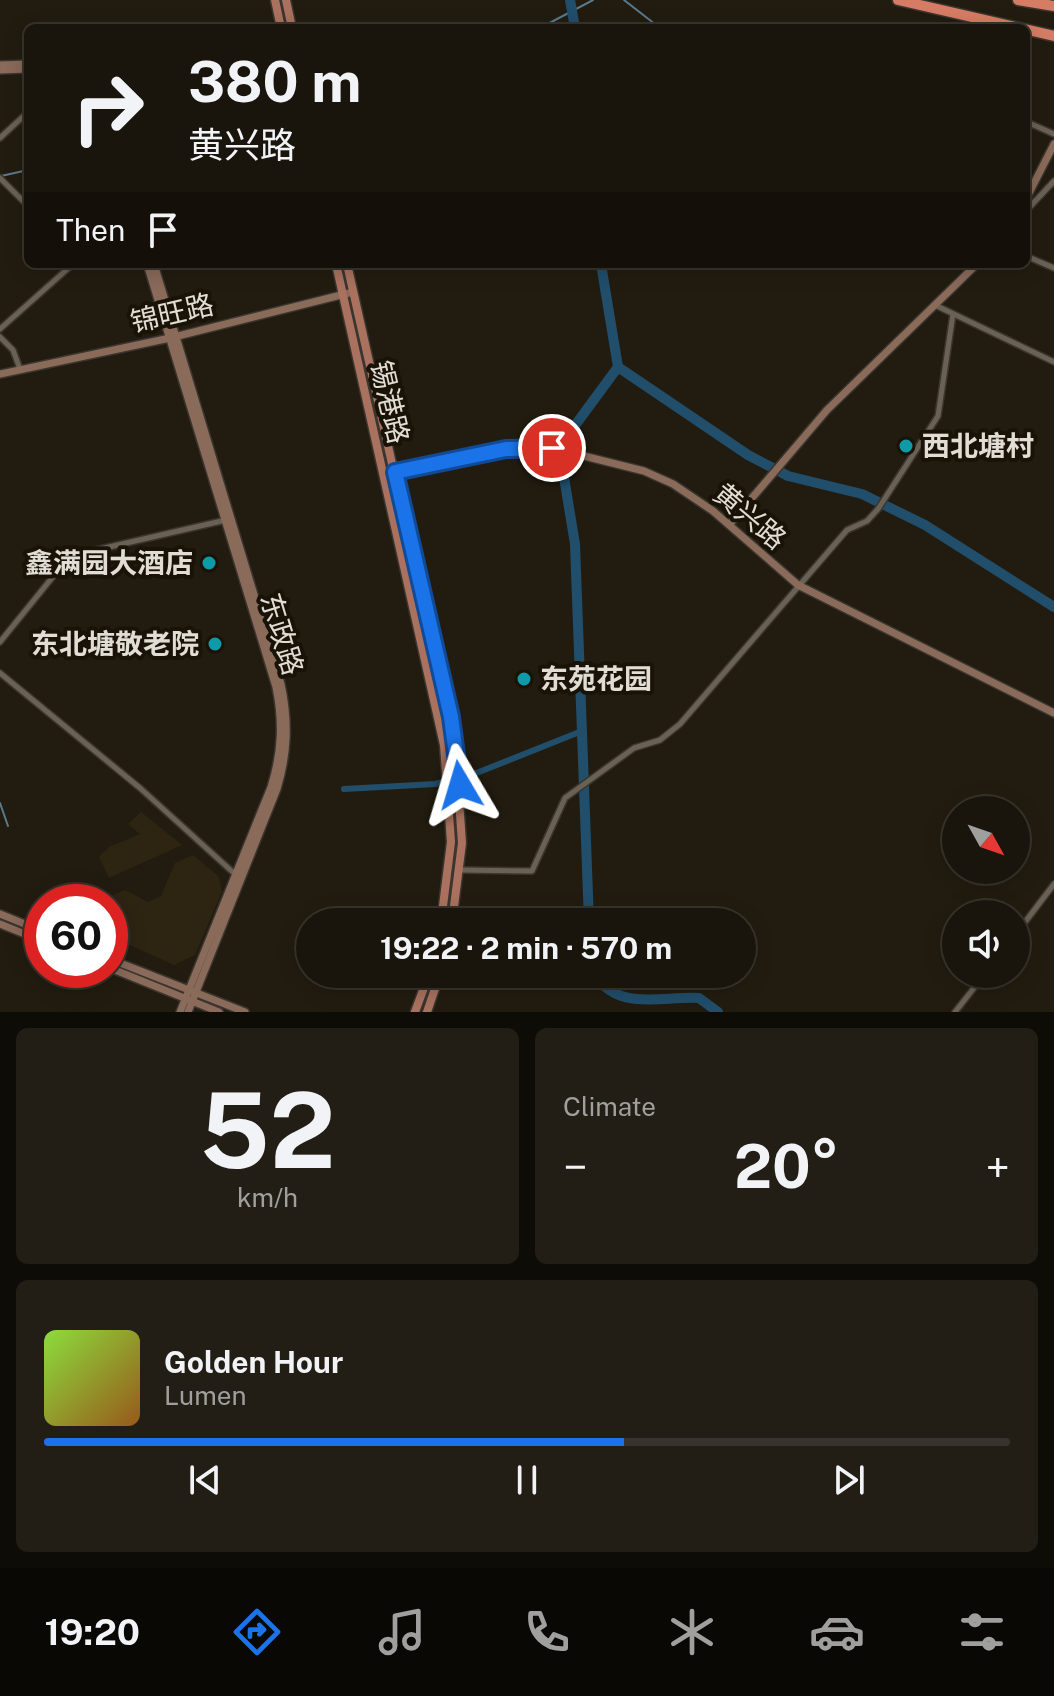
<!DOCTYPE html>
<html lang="en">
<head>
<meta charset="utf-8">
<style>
  :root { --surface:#1a150c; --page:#231e15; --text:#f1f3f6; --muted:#9f9f9d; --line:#38342d; --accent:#1a73e8 }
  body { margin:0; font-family:"Public Sans","Noto Sans SC",sans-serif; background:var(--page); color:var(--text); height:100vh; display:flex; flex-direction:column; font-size:30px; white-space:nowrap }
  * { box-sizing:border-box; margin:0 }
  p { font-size:26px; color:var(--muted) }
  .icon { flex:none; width:44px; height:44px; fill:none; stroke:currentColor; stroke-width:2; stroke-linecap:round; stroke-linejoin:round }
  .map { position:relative; height:1012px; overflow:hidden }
  .drawer { display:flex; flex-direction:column; gap:16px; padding:16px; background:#0e0c07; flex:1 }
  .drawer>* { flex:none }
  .guide { position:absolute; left:24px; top:24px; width:1006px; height:244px; border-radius:12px; box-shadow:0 4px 20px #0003,0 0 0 2px var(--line); background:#1a150c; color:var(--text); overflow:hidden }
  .needle { width:52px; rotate:130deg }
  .controls { position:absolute; left:942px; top:796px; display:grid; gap:16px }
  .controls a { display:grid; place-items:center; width:88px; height:88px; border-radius:50%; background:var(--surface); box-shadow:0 4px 20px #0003,0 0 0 2px var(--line); font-size:40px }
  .speed { position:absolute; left:24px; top:884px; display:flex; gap:16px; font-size:40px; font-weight:700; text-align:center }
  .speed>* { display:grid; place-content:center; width:104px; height:104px; border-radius:50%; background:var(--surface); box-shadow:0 4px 20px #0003,0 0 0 2px var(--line); line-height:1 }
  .speed .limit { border:12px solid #d22; background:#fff; color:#111 }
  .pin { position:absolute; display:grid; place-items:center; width:68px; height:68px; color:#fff; margin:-34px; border:4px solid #fff; border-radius:50%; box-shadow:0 2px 8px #0007 }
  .me { position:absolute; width:88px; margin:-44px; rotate:353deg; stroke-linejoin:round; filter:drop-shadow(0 0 6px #0008) }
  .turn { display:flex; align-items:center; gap:28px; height:168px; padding:0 32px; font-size:36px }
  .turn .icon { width:104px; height:104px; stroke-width:2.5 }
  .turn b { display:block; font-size:56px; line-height:68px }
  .then { display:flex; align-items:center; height:76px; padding:0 32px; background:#0003; gap:16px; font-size:30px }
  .big { font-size:60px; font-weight:700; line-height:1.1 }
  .drawer .card { flex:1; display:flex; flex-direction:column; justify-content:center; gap:12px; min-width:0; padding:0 28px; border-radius:12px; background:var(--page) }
  .drawer .dial { align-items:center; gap:0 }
  .dial b { font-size:104px; line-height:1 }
  .song { display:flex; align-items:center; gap:24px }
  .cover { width:96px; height:96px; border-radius:12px; background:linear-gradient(135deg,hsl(90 70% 55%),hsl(30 70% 35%)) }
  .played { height:8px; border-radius:4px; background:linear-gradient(90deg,var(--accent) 60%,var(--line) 60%) }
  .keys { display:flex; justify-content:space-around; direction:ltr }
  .heat { display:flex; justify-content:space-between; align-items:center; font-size:44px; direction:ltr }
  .drawer .tiles { flex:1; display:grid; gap:16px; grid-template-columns:1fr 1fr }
  .card:last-child { grid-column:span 2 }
  .trip { position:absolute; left:296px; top:908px; width:460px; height:80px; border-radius:40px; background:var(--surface); box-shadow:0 4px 20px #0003,0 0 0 2px var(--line); font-weight:700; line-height:80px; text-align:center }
  .tab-bar { display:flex; height:128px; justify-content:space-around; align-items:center; background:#0a0805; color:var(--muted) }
  .tab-bar .icon { width:56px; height:56px }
  .tab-bar .current { color:var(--accent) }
  .tab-bar b { font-size:36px; color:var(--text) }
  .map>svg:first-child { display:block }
  .built { fill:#2e2412 }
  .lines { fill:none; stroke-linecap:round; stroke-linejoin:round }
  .stream { stroke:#5b798b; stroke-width:2 }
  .canal { stroke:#214e6b; stroke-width:6 }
  .river { stroke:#214e6b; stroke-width:10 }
  .street-casing { stroke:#3b3530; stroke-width:8 }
  .secondary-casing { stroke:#3b3530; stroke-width:10 }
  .primary-casing { stroke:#3b3530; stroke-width:11 }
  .highway-casing { stroke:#3b3530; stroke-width:13 }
  .street { stroke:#696254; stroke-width:5 }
  .secondary { stroke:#8a6a59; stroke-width:7 }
  .primary { stroke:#aa725e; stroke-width:8 }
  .highway { stroke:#d67c64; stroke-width:10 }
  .route-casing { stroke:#114b97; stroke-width:20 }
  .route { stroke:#1a73e8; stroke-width:14 }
  .culture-dot { fill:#0f9aa8; stroke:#191307; stroke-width:3 }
  .labels { text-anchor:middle; stroke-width:8; stroke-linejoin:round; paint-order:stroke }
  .street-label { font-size:28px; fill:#e1ddd5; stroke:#191307 }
  .poi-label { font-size:28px; font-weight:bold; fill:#e1ddd5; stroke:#191307; text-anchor:start }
</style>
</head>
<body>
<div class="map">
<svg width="1054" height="1012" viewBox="0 0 1054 1012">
  <rect width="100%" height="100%" fill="#221c10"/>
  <path class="built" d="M141,812L182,845L109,878L99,857L109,847L140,834L128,824Z
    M193,855L219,877L222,891L195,955L174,965L110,936V902H103L105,898L125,890L148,902L161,896L175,863Z"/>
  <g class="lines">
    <path class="stream" d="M624,0L660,28
      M540,28L593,0
      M1,176L28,170
      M0,803L8,826"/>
    <path class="canal" d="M344,789L435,784L474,774L582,731"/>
    <path class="river" d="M570,0L575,28
      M618,367L748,455L788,476L862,494L925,525L1054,607
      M589,922L575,544L562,465L565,439L618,367L601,264
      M594,974C619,1012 659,996 699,998L718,1012"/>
    <defs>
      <path id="street" d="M1026,130L1029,123L1054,134
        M0,138L28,112
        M0,178L28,206
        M1026,211L1054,181
        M1026,256L1054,268
        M937,306L1054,362
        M0,329L73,264
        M0,337L13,350L20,369
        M0,642L64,563L83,553L226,520
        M0,673L140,788L236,875
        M461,870L532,871L565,798L634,748L660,740L680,724L847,530L867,521L878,509L938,416L953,314
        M1016,934L1054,884
        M955,1012L985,974"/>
      <path id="secondary" d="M0,65L28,64
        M0,70L28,69
        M1026,199L1054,144
        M147,264L276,687C283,722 282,752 271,787L180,1012
        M154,264L281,684C289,721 288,753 277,789L188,1012
        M0,374L170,338L353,292
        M395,472L506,449L552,448L644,471L673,484L713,511L798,585L1054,713
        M729,525L827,410L977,264
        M0,914L42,931
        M0,924L42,941
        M110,959L245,1012
        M110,968L219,1012"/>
      <path id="primary" d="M275,0L281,28
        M286,0L292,28
        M336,264L444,745L451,842L441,922
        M347,264L455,743L462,843L452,922
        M415,1012L429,974
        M427,1012L440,974"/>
      <path id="highway" d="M898,0L1054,36
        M1018,0L1054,6"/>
    </defs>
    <use href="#street" class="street-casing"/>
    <use href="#secondary" class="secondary-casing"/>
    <use href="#primary" class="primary-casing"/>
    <use href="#highway" class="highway-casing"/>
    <use href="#street" class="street"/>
    <use href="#secondary" class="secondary"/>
    <use href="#primary" class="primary"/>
    <use href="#highway" class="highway"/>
  </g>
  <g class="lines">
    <defs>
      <path id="route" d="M460,785L451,717L395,472L506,449L552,448"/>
    </defs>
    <use href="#route" class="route-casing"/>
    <use href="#route" class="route"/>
  </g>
  <g class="culture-dot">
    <circle cx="906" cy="446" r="8"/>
    <circle cx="209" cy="563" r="8"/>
    <circle cx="215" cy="644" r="8"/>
    <circle cx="524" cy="679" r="8"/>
  </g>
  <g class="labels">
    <g class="street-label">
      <text transform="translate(172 313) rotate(-13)" y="10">锦旺路</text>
      <text transform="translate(390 402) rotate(77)" y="10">锡港路</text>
      <text transform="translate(750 516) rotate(40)" y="10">黄兴路</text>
      <text transform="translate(282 634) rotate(73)" y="10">东政路</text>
    </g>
    <g class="poi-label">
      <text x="922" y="456">西北塘村</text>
      <text x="193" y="573" text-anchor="end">鑫满园大酒店</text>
      <text x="199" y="654" text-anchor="end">东北塘敬老院</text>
      <text x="540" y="689">东苑花园</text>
    </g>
  </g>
</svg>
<div class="controls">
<a><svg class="needle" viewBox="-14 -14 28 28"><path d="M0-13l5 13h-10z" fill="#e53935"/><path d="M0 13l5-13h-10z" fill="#9f9f9d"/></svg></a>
<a><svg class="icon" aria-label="sound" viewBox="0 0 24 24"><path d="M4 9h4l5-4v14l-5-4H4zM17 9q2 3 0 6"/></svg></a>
</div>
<div class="speed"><div class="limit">60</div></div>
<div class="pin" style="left:552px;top:448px;background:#d93025"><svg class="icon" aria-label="arrive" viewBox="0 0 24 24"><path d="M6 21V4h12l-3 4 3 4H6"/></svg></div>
<svg class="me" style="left:460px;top:785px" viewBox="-20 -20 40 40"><path d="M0-17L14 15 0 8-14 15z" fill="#1a73e8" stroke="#fff" stroke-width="4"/></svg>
<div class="trip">19:22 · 2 min · 570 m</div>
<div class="guide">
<div class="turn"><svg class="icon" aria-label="right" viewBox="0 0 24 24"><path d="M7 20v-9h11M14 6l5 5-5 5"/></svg><div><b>380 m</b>黄兴路</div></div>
<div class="then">Then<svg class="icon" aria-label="arrive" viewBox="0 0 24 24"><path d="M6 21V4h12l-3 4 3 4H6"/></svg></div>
</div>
</div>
<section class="drawer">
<div class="tiles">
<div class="card dial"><b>52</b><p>km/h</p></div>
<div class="card"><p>Climate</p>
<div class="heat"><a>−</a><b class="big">20°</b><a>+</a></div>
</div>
<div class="card">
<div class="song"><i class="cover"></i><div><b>Golden Hour</b><p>Lumen</p></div></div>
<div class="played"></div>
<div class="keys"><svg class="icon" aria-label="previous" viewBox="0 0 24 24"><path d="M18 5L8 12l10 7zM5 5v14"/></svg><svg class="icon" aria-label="pause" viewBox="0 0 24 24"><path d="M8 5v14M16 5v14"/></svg><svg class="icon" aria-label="next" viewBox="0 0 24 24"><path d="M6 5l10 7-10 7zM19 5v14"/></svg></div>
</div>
</div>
</section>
<nav class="tab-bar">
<b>19:20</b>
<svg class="icon current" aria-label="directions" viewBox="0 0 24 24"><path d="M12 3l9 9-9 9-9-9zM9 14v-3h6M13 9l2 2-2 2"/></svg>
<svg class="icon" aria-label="music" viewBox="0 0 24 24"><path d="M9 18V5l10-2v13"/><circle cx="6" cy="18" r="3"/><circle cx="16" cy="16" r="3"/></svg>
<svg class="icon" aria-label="phone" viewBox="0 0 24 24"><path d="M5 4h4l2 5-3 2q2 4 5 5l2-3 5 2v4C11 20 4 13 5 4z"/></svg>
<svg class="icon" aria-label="climate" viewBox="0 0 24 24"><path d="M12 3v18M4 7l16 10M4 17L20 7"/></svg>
<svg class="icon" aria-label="car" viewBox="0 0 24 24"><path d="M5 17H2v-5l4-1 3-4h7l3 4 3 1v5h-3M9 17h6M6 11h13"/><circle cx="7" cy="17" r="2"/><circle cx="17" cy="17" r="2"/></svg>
<svg class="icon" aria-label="filters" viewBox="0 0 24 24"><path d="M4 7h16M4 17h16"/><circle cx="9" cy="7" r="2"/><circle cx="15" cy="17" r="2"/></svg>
</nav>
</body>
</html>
